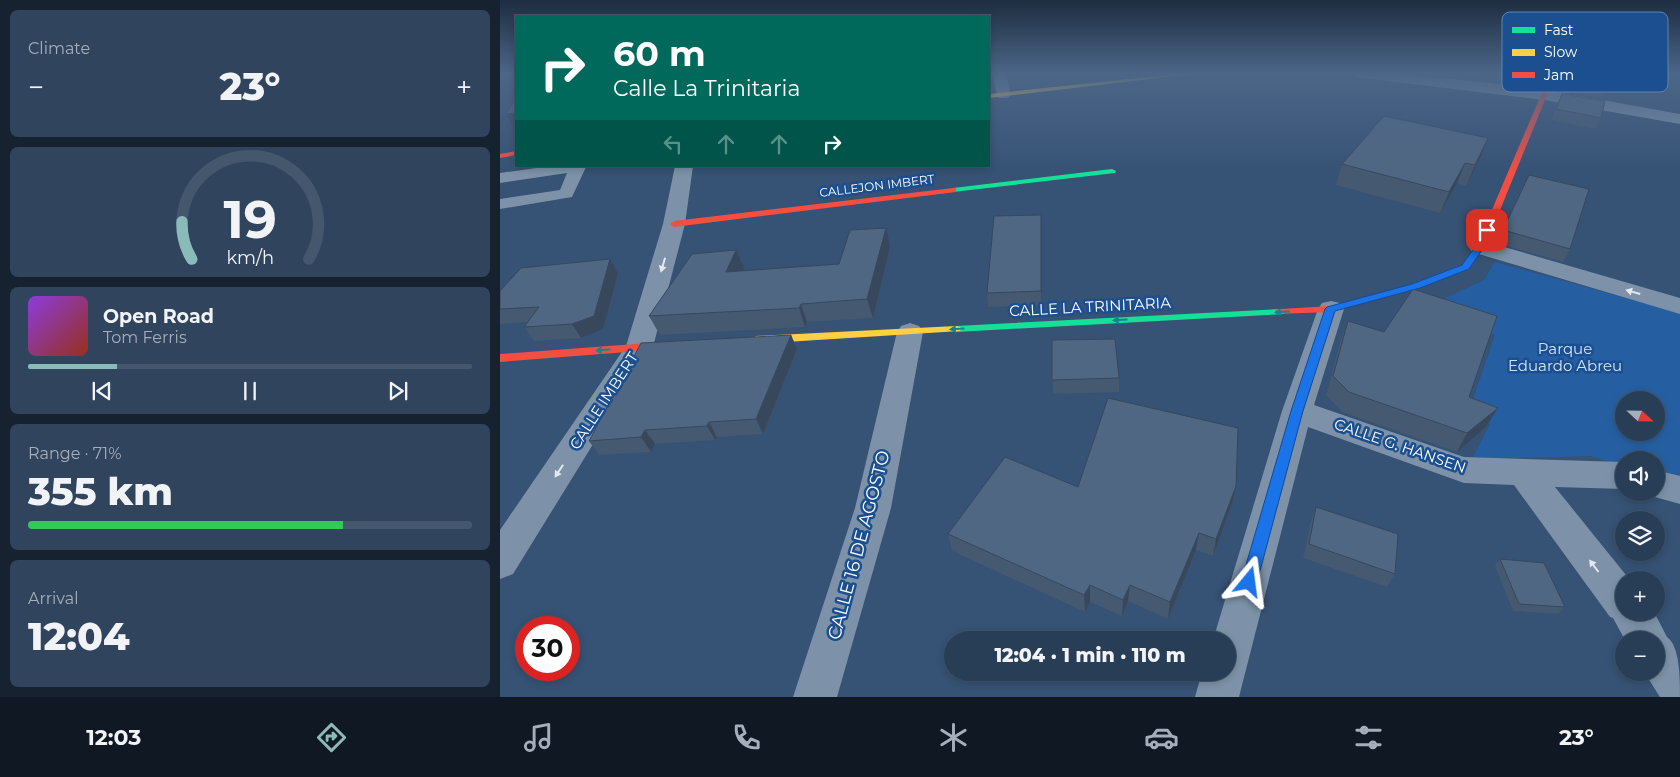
<!DOCTYPE html>
<html lang="en">
<head>
<meta charset="utf-8">
<style>
  :root { --surface:#283e57; --page:#30455d; --text:#f1f3f6; --muted:#a5aeba; --line:#44576d; --accent:#8bbbb9 }
  body { margin:0; font-family:Montserrat,sans-serif; background:var(--page); color:var(--text); height:100vh; display:flex; flex-direction:column; font-size:19px; white-space:nowrap }
  * { box-sizing:border-box; margin:0 }
  p { font-size:16px; color:var(--muted) }
  .icon { flex:none; width:28px; height:28px; fill:none; stroke:currentColor; stroke-width:2; stroke-linecap:round; stroke-linejoin:round }
  .map { position:relative; flex:1; overflow:hidden }
  .side { display:flex; flex-direction:column; gap:10px; padding:10px; background:#162230; width:500px }
  .side>* { flex:none }
  .banner { position:absolute; left:15px; top:15px; width:475px; height:152px; border-radius:0px; box-shadow:0 2px 8px #0003,0 0 0 1px var(--line); background:#00695c; color:#fff; overflow:hidden }
  .needle { width:32px; rotate:112deg }
  .controls { position:absolute; left:1115px; top:391px; display:grid; gap:10px }
  .controls a { display:grid; place-items:center; width:50px; height:50px; border-radius:50%; background:var(--surface); box-shadow:0 2px 8px #0003,0 0 0 1px var(--line); font-size:25px }
  .speed { position:absolute; left:15px; top:616px; display:flex; gap:10px; font-size:25px; font-weight:700; text-align:center }
  .speed>* { display:grid; place-content:center; width:65px; height:65px; border-radius:50%; background:var(--surface); box-shadow:0 2px 8px #0003,0 0 0 1px var(--line); line-height:1 }
  .speed .limit { border:8px solid #d22; background:#fff; color:#111 }
  .pin { position:absolute; display:grid; place-items:center; width:42px; height:42px; color:#fff; margin:-21px; border-radius:10px; box-shadow:0 2px 8px #0006 }
  .me { position:absolute; width:55px; margin:-28px; rotate:16deg; stroke-linejoin:round; filter:drop-shadow(0 0 4px #0008) }
  .turn { display:flex; align-items:center; gap:18px; height:105px; padding:0 15px; font-size:22px }
  .turn .icon { width:65px; height:65px; stroke-width:2.5 }
  .turn b { display:block; font-size:35px; line-height:42px }
  .lanes { display:flex; align-items:center; height:48px; padding:0 15px; background:#0003; justify-content:center; gap:25px; direction:ltr }
  .lanes .off { opacity:.35 }
  .big { font-size:38px; font-weight:800; line-height:1.1 }
  .side .widget { flex:1; display:flex; flex-direction:column; justify-content:center; gap:8px; min-width:0; padding:0 18px; border-radius:8px; background:var(--page) }
  .side .dial { align-items:center; gap:0 }
  .dial svg { height:130px; overflow:visible; fill:none; stroke:var(--line); stroke-width:7; stroke-linecap:round; text-anchor:middle }
  .dial text { fill:var(--text); stroke:none }
  .song { display:flex; align-items:center; gap:15px }
  .cover { width:60px; height:60px; border-radius:8px; background:linear-gradient(135deg,hsl(270 70% 55%),hsl(10 70% 35%)) }
  .played { height:5px; border-radius:2px; background:linear-gradient(90deg,var(--accent) 20%,var(--line) 20%) }
  .keys { display:flex; justify-content:space-around; direction:ltr }
  .heat { display:flex; justify-content:space-between; align-items:center; font-size:28px; direction:ltr }
  .charge { height:8px; border-radius:4px; background:linear-gradient(90deg,#34c759 71%,var(--line) 0) }
  .trip { position:absolute; left:444px; top:631px; width:292px; height:50px; border-radius:25px; background:var(--surface); box-shadow:0 2px 8px #0003,0 0 0 1px var(--line); font-weight:800; line-height:50px; text-align:center }
  .dock { display:flex; height:80px; justify-content:space-around; align-items:center; background:#101923; color:var(--muted) }
  .dock .icon { width:35px; height:35px }
  .dock .current { color:var(--accent) }
  .dock b { font-size:22px; color:var(--text) }
  main { display:flex; flex:1; min-height:0 }
  .map>svg:first-child { display:block }
  .green { fill:#265fa1; fill-rule:evenodd }
  .lines { fill:none; stroke-linecap:round; stroke-linejoin:round }
  .lane { fill:#7d92a8; fill-rule:evenodd }
  .street { fill:#7d92a8; fill-rule:evenodd }
  .fast { fill:#16e098; fill-rule:evenodd }
  .slow { fill:#ffcf43; fill-rule:evenodd }
  .jam { fill:#f24e42; fill-rule:evenodd }
  .wall { fill:#455971 }
  .shaded-wall { fill:#38485c }
  .building { fill:#506783; stroke:#38485c }
  .oneway { fill:#e5e9ee }
  .oneway2 { fill:#198292 }
  .route { fill:#1a73e8; stroke:#114b97 }
  .labels { text-anchor:middle; stroke-width:5; stroke-linejoin:round; paint-order:stroke }
  .far-street-label { font-size:12px; fill:#fff; stroke:#1b4f8f }
  .street-label { font-size:15px; fill:#fff; stroke:#1b4f8f }
  .park-label { font-size:15px; fill:#cfe3fa; stroke:#1b4f8f }
  .near-street-label { font-size:18px; fill:#fff; stroke:#1b4f8f }
  .key { fill:#1b4f8f; stroke:#5f84b1; stroke-width:1 }
  .key-label { font-size:14px; fill:#fff }
</style>
</head>
<body>
<main>
<section class="side">
<div class="widget"><p>Climate</p>
<div class="heat"><a>−</a><b class="big">23°</b><a>+</a></div>
</div>
<div class="widget dial"><svg viewBox="0 0 100 80">
<path d="M14 69A42 42 0 1 1 86 69"/>
<path d="M14 69A42 42 0 0 1 8 46" stroke="#8bbbb9"/>
<text x="50" y="56" font-size="32" font-weight="700">19</text>
<text x="50" y="72" font-size="11">km/h</text>
</svg></div>
<div class="widget">
<div class="song"><i class="cover"></i><div><b>Open Road</b><p>Tom Ferris</p></div></div>
<div class="played"></div>
<div class="keys"><svg class="icon" aria-label="previous" viewBox="0 0 24 24"><path d="M18 5L8 12l10 7zM5 5v14"/></svg><svg class="icon" aria-label="pause" viewBox="0 0 24 24"><path d="M8 5v14M16 5v14"/></svg><svg class="icon" aria-label="next" viewBox="0 0 24 24"><path d="M6 5l10 7-10 7zM19 5v14"/></svg></div>
</div>
<div class="widget"><p>Range · 71%</p><b class="big">355 km</b><div class="charge"></div></div>
<div class="widget"><p>Arrival</p><b class="big">12:04</b></div>
</section>
<div class="map">
<svg width="1180" height="697" viewBox="0 0 1180 697">
  <rect width="100%" height="100%" fill="#365274"/>
  <path class="green" d="M995,262L1180,313V486L1156,478V460H1124V467L1091,456L972,459L990,424L968,414L995,335L928,306L984,280ZM1124,400H1156V432H1124Z"/>
  <g class="lines">
    <path class="lane" d="M50,166L86,167L72,197L0,209V199L60,190L67,173L0,183V173Z"/>
    <path class="street" d="M492,74H506L511,95L508,98H498Z
      M856,74C965,74 1073,95 1180,114V124L1044,100L863,78L858,77Z
      M175,166H193L185,224L153,347L13,574L0,579V530L126,346L163,224Z
      M980,240L1180,298V314L972,252L969,247L972,242Z
      M831,301L840,303L844,309L814,405L964,457L1124,462V489L1055,487L1130,580H1124V612H1154L1167,637C1180,646 1180,679 1180,697H1160L1144,672H1156V640H1125L1113,618L1110,617L1014,485L964,483L808,427L739,697H695L702,672H728V640H713L782,411L818,309L822,303Z
      M410,323L419,326L423,332L391,508L337,697H293L355,508L397,332L401,326Z
      M1156,470L1180,476V504L1144,494L1156,492Z"/>
    <path class="fast" d="M612,169L616,171L615,173L453,192L449,190L453,188Z
      M780,309L784,310L785,312L784,314L456,332L451,329L456,326Z"/>
    <path class="slow" d="M676,74H694L489,98V94Z
      M456,326L460,327L461,329L460,331L256,344L250,340L256,336Z"/>
    <path class="jam" d="M1044,74H1050L1047,95L985,247L968,269L920,288L831,312L776,314L775,312L776,310L780,309L831,306L912,284L962,265L976,247L1041,95Z
      M16,151V155L0,158V154Z
      M453,188H456V192L174,227L170,224L174,221Z
      M175,341L179,342L181,345L179,348L0,362V354Z"/>
  </g>
  <path class="wall" d="M986,74L1038,80L1036,86H1028L984,80Z
    M1056,74H1145V75L1108,79L1105,92L1102,98L1061,91L1064,83L1055,84Z
    M1062,94L1101,118L1096,129L1051,120L1057,104Z
    M980,158L966,186L957,183L940,213L836,185L842,164Z
    M1029,175L1070,249L1063,262L997,243Z
    M542,227V305L488,307L487,293Z
    M390,246L373,318L307,322L305,327L160,335L149,316L236,250L244,268L242,271L339,264Z
    M110,259L118,273L103,329L81,338L34,341L24,327L27,322L0,324V291Z
    M848,321L884,332L969,397L998,408L986,427L957,452L842,412L826,395L841,339Z
    M291,335L297,349L263,434L217,437L215,440L155,444L151,452L99,455L89,441Z
    M619,378V392L553,394L552,380Z
    M736,486L732,503L713,556L696,550L668,619L628,601L622,616L590,602L585,612L452,551L448,534L578,487Z
    M816,507L895,574L887,587L803,558L811,521Z
    M1000,559L1065,607L1058,614L1013,611L995,566Z"/>
  <path class="shaded-wall" d="M1109,74H1145V75L1106,79Z
    M1067,77L1064,83L1055,84L1058,78Z
    M1031,80H1038L1036,86H1028Z
    M16,113V131L6,114Z
    M988,138L980,158L966,186L975,165Z
    M965,163L957,183L940,213L949,192Z
    M541,215L542,227V305L541,291Z
    M386,228L390,246L373,318L367,299Z
    M236,250L244,268L234,291L226,272Z
    M110,259L118,273L103,329L81,338L72,324Z
    M301,304L307,322L305,327L299,308Z
    M291,335L297,349L263,434L256,419Z
    M998,408L986,427L957,452L967,433Z
    M209,422L217,437L215,440L207,426Z
    M145,430L155,444L151,452L141,437Z
    M736,486L732,503L713,556L716,539Z
    M699,533L696,550L668,619L670,602Z
    M590,585V602L585,612L584,595Z
    M630,585L628,601L622,616L623,600Z"/>
  <path class="building" d="M986,74H1040L1038,80H1031Z
    M1062,94L1105,101L1101,118L1056,109Z
    M16,98V113L6,114Z
    M884,116L988,138L975,165L965,163L949,192L842,164Z
    M1029,175L1089,189L1070,249L1003,230Z
    M541,215V291L487,293L494,216Z
    M386,228L367,299L301,304L299,308L149,316L192,254L236,250L226,272L339,264L350,230Z
    M110,259L94,316L72,324L24,327L39,307L0,309V291L21,268Z
    M913,289L997,316L969,397L998,408L967,433L849,392L833,376L848,321L884,332Z
    M291,335L256,419L209,422L207,426L145,430L141,437L89,441L141,343Z
    M615,339L619,378L552,380V340Z
    M608,398L738,428L736,486L716,539L699,533L670,602L630,585L623,600L590,585L584,595L448,534L505,457L578,487Z
    M816,507L898,534L895,574L809,544Z
    M1000,559L1044,563L1065,607L1019,604Z"/>
  <defs><path id="oneway-solid" d="M-6-.8H1V-3.2L6.5 0L1 3.2V.8H-6Z" transform="scale(1.25)"/></defs>
  <g class="oneway">
    <use href="#oneway-solid" transform="translate(163 265) rotate(106)"/>
    <use href="#oneway-solid" transform="translate(1133 292) rotate(-164)"/>
    <use href="#oneway-solid" transform="translate(59 471) rotate(123)"/>
    <use href="#oneway-solid" transform="translate(1094 566) rotate(-127)"/>
  </g>
  <g class="oneway2">
    <use href="#oneway-solid" transform="translate(782 312) rotate(177)"/>
    <use href="#oneway-solid" transform="translate(620 320) rotate(177)"/>
    <use href="#oneway-solid" transform="translate(457 329) rotate(177)"/>
    <use href="#oneway-solid" transform="translate(103 350) rotate(175)"/>
  </g>
  <linearGradient id="sky" x2="0" y2="1"><stop stop-color="#1e2d40"/><stop offset="0.43" stop-color="#4c6688"/><stop offset="1" stop-color="#4c6688" stop-opacity="0"/></linearGradient>
  <rect width="1180" height="171" fill="url(#sky)"/>
  <path class="route" d="M987,227L991,230L984,247L969,269L920,288L835,311L803,411L757,582L755,587L749,590L743,587L741,582L791,411L825,309L827,307L912,284L962,265L975,247L982,230Z"/>
  <g class="labels">
    <g class="far-street-label">
      <text transform="translate(377 186) rotate(-7)" y="4">CALLEJON IMBERT</text>
    </g>
    <g class="street-label">
      <text transform="translate(590 307) rotate(-3)" y="5">CALLE LA TRINITARIA</text>
      <text transform="translate(104 401) rotate(-57)" y="5">CALLE IMBERT</text>
      <text transform="translate(900 446) rotate(19)" y="5">CALLE G. HANSEN</text>
    </g>
    <g class="park-label">
      <text x="1065" y="354">Parque<tspan x="1065" dy="17">Eduardo Abreu</tspan></text>
    </g>
    <g class="near-street-label">
      <text transform="translate(359 545) rotate(-75)" y="6">CALLE 16 DE AGOSTO</text>
    </g>
  </g>
  <rect x="1002" y="12" width="166" height="80" rx="8" class="key"/>
  <rect x="1012" y="27" width="23" height="6" fill="#16e098"/>
  <rect x="1012" y="49" width="23" height="7" fill="#ffcf43"/>
  <rect x="1012" y="72" width="23" height="6" fill="#f24e42"/>
  <g class="key-label">
    <text x="1044" y="35">Fast</text>
    <text x="1044" y="57">Slow</text>
    <text x="1044" y="80">Jam</text>
  </g>
</svg>
<div class="controls">
<a><svg class="needle" viewBox="-14 -14 28 28"><path d="M0-13l5 13h-10z" fill="#e53935"/><path d="M0 13l5-13h-10z" fill="#a5aeba"/></svg></a>
<a><svg class="icon" aria-label="sound" viewBox="0 0 24 24"><path d="M4 9h4l5-4v14l-5-4H4zM17 9q2 3 0 6"/></svg></a>
<a><svg class="icon" aria-label="layers" viewBox="0 0 24 24"><path d="M12 4l9 5-9 5-9-5zM3 14l9 5 9-5"/></svg></a>
<a>+</a>
<a>−</a>
</div>
<div class="speed"><div class="limit">30</div></div>
<div class="pin" style="left:987px;top:230px;background:#d93025"><svg class="icon" aria-label="arrive" viewBox="0 0 24 24"><path d="M6 21V4h12l-3 4 3 4H6"/></svg></div>
<svg class="me" style="left:749px;top:582px" viewBox="-20 -20 40 40"><path d="M0-17L14 15 0 8-14 15z" fill="#1a73e8" stroke="#fff" stroke-width="4"/></svg>
<div class="trip">12:04 · 1 min · 110 m</div>
<div class="banner">
<div class="turn"><svg class="icon" aria-label="right" viewBox="0 0 24 24"><path d="M7 20v-9h11M14 6l5 5-5 5"/></svg><div><b>60 m</b>Calle La Trinitaria</div></div>
<div class="lanes"><svg class="icon off" aria-label="left" viewBox="0 0 24 24"><path d="M17 20v-9H6M10 6l-5 5 5 5"/></svg><svg class="icon off" aria-label="ahead" viewBox="0 0 24 24"><path d="M12 20V5M6 11l6-6 6 6"/></svg><svg class="icon off" aria-label="ahead" viewBox="0 0 24 24"><path d="M12 20V5M6 11l6-6 6 6"/></svg><svg class="icon" aria-label="right" viewBox="0 0 24 24"><path d="M7 20v-9h11M14 6l5 5-5 5"/></svg></div>
</div>
</div>
</main>
<nav class="dock">
<b>12:03</b>
<svg class="icon current" aria-label="directions" viewBox="0 0 24 24"><path d="M12 3l9 9-9 9-9-9zM9 14v-3h6M13 9l2 2-2 2"/></svg>
<svg class="icon" aria-label="music" viewBox="0 0 24 24"><path d="M9 18V5l10-2v13"/><circle cx="6" cy="18" r="3"/><circle cx="16" cy="16" r="3"/></svg>
<svg class="icon" aria-label="phone" viewBox="0 0 24 24"><path d="M5 4h4l2 5-3 2q2 4 5 5l2-3 5 2v4C11 20 4 13 5 4z"/></svg>
<svg class="icon" aria-label="climate" viewBox="0 0 24 24"><path d="M12 3v18M4 7l16 10M4 17L20 7"/></svg>
<svg class="icon" aria-label="car" viewBox="0 0 24 24"><path d="M5 17H2v-5l4-1 3-4h7l3 4 3 1v5h-3M9 17h6M6 11h13"/><circle cx="7" cy="17" r="2"/><circle cx="17" cy="17" r="2"/></svg>
<svg class="icon" aria-label="filters" viewBox="0 0 24 24"><path d="M4 7h16M4 17h16"/><circle cx="9" cy="7" r="2"/><circle cx="15" cy="17" r="2"/></svg>
<b>23°</b>
</nav>
</body>
</html>
